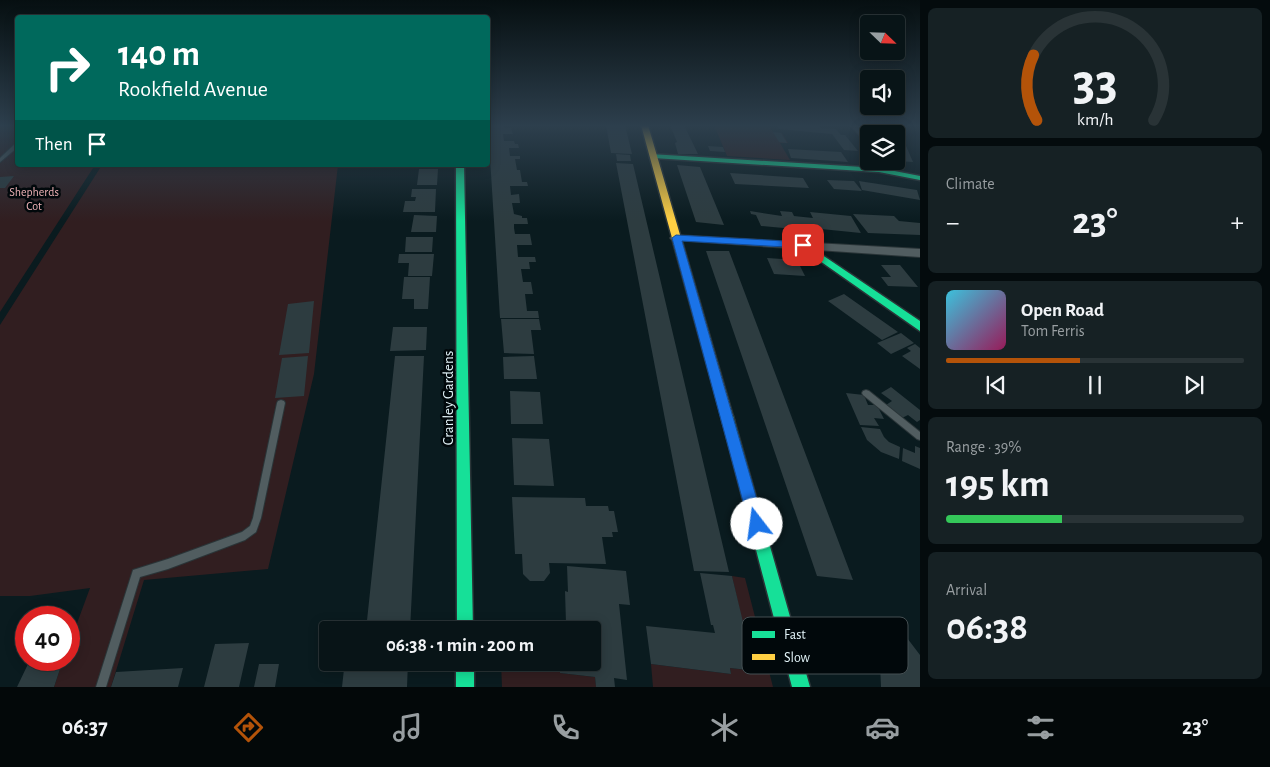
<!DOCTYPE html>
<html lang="en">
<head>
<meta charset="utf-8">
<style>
  :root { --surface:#081417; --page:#162124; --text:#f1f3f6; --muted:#989ea1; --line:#293336; --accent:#b45309 }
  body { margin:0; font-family:"Alegreya Sans",sans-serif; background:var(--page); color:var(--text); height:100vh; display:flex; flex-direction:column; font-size:19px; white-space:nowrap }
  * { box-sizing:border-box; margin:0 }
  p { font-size:16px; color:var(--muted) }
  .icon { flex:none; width:28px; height:28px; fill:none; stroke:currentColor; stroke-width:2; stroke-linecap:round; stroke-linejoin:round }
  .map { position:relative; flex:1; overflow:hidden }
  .details { display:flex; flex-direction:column; gap:8px; padding:8px; background:#040b0d; width:350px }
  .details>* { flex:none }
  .top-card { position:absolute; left:15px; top:15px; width:475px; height:152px; border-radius:5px; box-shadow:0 2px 12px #0003,0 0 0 1px var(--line); background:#00695c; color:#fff; overflow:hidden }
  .needle { width:32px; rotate:113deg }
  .buttons { position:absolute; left:860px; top:15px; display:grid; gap:10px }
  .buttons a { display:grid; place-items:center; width:45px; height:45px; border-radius:5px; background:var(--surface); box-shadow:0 2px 12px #0003,0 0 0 1px var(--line); font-size:25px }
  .speed { position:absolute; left:15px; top:606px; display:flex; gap:10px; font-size:25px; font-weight:700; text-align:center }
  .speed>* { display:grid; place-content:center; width:65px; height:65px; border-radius:50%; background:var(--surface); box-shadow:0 2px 12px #0003,0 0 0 1px var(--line); line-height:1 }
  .speed .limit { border:8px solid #d22; background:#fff; color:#111 }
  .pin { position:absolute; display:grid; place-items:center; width:42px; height:42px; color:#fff; margin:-21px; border-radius:10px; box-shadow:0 2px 8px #0006 }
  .me { position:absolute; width:55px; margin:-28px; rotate:345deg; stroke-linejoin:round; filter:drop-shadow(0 0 4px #0008) }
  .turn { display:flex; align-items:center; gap:18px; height:105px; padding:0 20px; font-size:22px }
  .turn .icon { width:65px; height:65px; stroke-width:2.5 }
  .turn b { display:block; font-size:35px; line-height:42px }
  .then { display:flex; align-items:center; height:48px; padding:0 20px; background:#0003; gap:10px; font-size:19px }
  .big { font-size:38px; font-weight:600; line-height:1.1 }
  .details .tile { flex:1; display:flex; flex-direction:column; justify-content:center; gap:8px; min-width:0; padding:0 18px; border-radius:8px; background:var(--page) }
  .details .dial { align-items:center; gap:0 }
  .dial svg { height:130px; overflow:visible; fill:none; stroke:var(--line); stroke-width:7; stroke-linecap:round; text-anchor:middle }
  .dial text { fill:var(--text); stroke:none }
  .song { display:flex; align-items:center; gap:15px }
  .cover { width:60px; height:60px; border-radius:8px; background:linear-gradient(135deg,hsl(190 70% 55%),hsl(330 70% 35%)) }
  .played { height:5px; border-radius:2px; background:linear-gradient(90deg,var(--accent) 45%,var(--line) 45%) }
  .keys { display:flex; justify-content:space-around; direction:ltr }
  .heat { display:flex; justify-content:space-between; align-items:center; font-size:28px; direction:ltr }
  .charge { height:8px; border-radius:4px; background:linear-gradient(90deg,#34c759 39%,var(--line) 0) }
  .trip { position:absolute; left:319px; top:621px; width:282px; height:50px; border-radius:5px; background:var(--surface); box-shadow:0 2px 12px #0003,0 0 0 1px var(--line); font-weight:600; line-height:50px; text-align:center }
  .menu { display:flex; height:80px; justify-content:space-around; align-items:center; background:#030809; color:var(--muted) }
  .menu .icon { width:35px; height:35px }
  .menu .active { color:var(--accent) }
  .menu b { font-size:22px; color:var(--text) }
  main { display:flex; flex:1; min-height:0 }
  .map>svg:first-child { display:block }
  .green { fill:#311e20 }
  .building { fill:#2d3c40 }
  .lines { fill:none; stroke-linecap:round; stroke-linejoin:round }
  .lane-casing { stroke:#2a3538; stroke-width:2 }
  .street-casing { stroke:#2a3538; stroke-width:2 }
  .fast-casing { stroke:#2a3538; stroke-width:3 }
  .slow-casing { stroke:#2a3538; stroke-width:3 }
  .lane { fill:#515d60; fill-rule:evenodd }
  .street { fill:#515d60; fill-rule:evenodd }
  .fast { fill:#16e098; fill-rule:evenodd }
  .slow { fill:#ffcf43; fill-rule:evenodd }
  .route { fill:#1a73e8; stroke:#114b97 }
  .labels { text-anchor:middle; stroke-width:5; stroke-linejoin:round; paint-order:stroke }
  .far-park-label { font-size:12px; fill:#eeb2b6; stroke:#01080b }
  .street-label { font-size:15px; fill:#e3f4f9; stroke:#01080b }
  .key { fill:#01080b; stroke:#454f52; stroke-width:1 }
  .key-label { font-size:14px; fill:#e3f4f9 }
</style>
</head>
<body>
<main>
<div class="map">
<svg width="920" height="687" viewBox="0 0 920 687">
  <rect width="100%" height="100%" fill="#0a1b1f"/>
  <path class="green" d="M0,125H17L18,165H95L0,312Z
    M714,125H769L773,132L782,133L788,143H780L790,160L727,156Z
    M102,165H338L314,374L268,569L144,580L111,687H54L63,660H69V645L90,588L30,596H0V325Z
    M732,576L745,578L773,687H653L651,664L731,674L730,668L747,670L742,646L748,647Z
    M501,663H560V673L595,677L596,686L600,687H502Z"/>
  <path class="building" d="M488,125H503L504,128H511L513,134H503L504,141H514L515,144H518L519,148H509L510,156H520V159H515L517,170H520L522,182H527L528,186H510L511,195L519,194L520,203H512L514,214L522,216V218H527L528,224H514V228L515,234H530L532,245H517L518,257H535L536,262H529L530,269H521L523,282H531L533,294H525L527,311H538L539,318H500Z
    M606,125H625L632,154L611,153Z
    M670,125H684L698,154H678L675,143L677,142Z
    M776,125H818L820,128L836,129L841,135H845L858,151L844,150L832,134L779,129Z
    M881,125H897L913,162L897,161L896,134H884Z
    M773,132L781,133L787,143L779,142Z
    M708,146L723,147L725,152L710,151Z
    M788,149L841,152L848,162L791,158Z
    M616,154L630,155L631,161H617Z
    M616,163L633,164L729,572L694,571Z
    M410,165H437V168H410Z
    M677,165L700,167L724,225L696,222Z
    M419,169H438L437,185H417Z
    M730,173L803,178L809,188L735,184Z
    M14,176L5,188H0V177Z
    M827,180L854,181L862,191L834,189Z
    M859,181L917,190L920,200L862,190Z
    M412,189H436L435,212H403L405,201H415L416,197H411Z
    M750,211L782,216L780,211L792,212L794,216L813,218L810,212L851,216L861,233L821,229L819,226L802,225L805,230L761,226L756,215L751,214Z
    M853,214L894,216L899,221L920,223V235L868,233Z
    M414,215L437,216L436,232H411Z
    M406,237H433L432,252H405Z
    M706,251H729L853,580L817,576Z
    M399,254H434L432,276H408L409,263H398Z
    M767,258L797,260L805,276L774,274Z
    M881,265H900L918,287L888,286L881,277H891Z
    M404,277H430L428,309H414V299H402Z
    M844,294L898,332L882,340L828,301Z
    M314,301L309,353L279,355L288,304Z
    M501,319H539L541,330H531L534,354L504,353Z
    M393,327H427L426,350L390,351Z
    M901,333L914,343L891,354L877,343Z
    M915,344L920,348V369L902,356L911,351L907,348Z
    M308,356L304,396L275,398L282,358Z
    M395,356H424L410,630H366Z
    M534,356L537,379H504L503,357Z
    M891,387L920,410V420L917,422L908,415L902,418L886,405L892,401L881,393Z
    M510,391L540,392L543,424H511Z
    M846,393L864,395L868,405H877L884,419L874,418L879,426L860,425Z
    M861,427L880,429L884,437L889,442L900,447L899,459L881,452L867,440Z
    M512,438L549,439L554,486L514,485Z
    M915,446L920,448V469L902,461L903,448L915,453Z
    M512,497L585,498L586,506H608L609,511H614L618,532H612L613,537H602L606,564L549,563L550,573L544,581H530L523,574L522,554H515Z
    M567,566L626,571L630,605L619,604L627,680L614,678L615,687H596L595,677L560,673V662H592V630H559L558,623H566L565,591L568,592Z
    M700,573L732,576L749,647L742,646L748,670L730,668L731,674L651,664L646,626L715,633L713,625H711Z
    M901,630L920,655V687H881L880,664L889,645Z
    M249,643L239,687H204L215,644Z
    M362,662H408L407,687H342L344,669H362Z
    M62,663L54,687H17L28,664Z
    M259,664H279L275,687H254Z
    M183,668L178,687H111L116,672Z"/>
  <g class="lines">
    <defs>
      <path id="lane" d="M16,143H18V147L0,162V158Z
        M866,390L869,391L920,432V440L917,439L863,395L862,393L863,391Z
        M281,400L284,401L285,403L261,518L256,532L245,540L168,569L140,577L106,687H96L133,570L168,559L242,532L250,526L253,518L277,403L278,401Z"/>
      <path id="street" d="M850,125H859C867,133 869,137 869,149L866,148L859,135Z
        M870,161H880L884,170L882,172H876Z
        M676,235L920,249V257L672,240L670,238L672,236Z"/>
      <path id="fast" d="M650,154L879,168L920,176V180L879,172L653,158H650Z
        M456,165H464L473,630H457Z
        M803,242L920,321V331L800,247V243Z
        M728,415L733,416L734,420L810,687H792L722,420L723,416Z
        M456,662H474V687H456Z"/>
      <path id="slow" d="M641,125H648L734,420L733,424L728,425L723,424L722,420Z"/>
    </defs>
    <use href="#lane" class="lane-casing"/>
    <use href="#street" class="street-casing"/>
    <use href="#fast" class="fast-casing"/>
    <use href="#slow" class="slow-casing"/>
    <use href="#lane" class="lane"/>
    <use href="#street" class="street"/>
    <use href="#fast" class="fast"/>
    <use href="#slow" class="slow"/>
  </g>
  <linearGradient id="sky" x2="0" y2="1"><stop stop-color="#060f11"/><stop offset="0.57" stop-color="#2d3f4d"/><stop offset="1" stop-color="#2d3f4d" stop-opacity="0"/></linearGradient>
  <rect width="920" height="221" fill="url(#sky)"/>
  <path class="route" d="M676,235L803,242L808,245L803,248L682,241L764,524L762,529L757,531L751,529L749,524L672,238Z"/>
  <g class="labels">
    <g class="far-park-label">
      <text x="34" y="196">Shepherds<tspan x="34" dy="14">Cot</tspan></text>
    </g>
    <g class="street-label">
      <text transform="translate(448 398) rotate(-90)" y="5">Cranley Gardens</text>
    </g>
  </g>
  <rect x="742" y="617" width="166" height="57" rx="8" class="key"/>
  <rect x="752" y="631" width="23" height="7" fill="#16e098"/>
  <rect x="752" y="654" width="23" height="6" fill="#ffcf43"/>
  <g class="key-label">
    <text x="784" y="639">Fast</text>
    <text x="784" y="662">Slow</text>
  </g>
</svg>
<div class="buttons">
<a><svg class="needle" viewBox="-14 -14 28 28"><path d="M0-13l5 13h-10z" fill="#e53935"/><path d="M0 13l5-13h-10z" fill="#989ea1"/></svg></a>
<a><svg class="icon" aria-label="sound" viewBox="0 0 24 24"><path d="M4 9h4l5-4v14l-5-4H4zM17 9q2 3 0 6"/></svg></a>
<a><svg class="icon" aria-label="layers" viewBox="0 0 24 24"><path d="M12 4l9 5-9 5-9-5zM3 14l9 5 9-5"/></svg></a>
</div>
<div class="speed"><div class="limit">40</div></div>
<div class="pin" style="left:803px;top:245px;background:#d93025"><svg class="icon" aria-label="arrive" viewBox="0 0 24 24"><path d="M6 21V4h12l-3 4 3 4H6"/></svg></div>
<svg class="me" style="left:757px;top:524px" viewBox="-20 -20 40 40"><circle r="19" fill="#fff"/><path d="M0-13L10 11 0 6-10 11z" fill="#1a73e8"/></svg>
<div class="trip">06:38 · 1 min · 200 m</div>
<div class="top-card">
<div class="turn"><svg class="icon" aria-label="right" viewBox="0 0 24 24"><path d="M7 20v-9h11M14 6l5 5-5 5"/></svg><div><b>140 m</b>Rookfield Avenue</div></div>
<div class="then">Then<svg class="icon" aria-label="arrive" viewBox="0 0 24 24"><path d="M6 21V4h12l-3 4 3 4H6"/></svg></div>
</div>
</div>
<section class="details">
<div class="tile dial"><svg viewBox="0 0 100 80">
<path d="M14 69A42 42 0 1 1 86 69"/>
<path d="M14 69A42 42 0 0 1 12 29" stroke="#b45309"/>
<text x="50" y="56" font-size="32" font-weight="700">33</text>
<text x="50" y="72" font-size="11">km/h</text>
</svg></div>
<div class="tile"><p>Climate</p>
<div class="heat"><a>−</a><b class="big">23°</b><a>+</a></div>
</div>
<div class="tile">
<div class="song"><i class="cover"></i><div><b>Open Road</b><p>Tom Ferris</p></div></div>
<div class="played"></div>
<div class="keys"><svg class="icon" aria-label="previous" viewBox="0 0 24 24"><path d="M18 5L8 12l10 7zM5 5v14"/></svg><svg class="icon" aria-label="pause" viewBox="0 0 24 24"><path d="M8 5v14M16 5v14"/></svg><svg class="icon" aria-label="next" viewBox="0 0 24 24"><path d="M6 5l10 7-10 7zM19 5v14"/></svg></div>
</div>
<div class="tile"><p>Range · 39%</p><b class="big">195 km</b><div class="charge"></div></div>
<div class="tile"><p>Arrival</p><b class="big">06:38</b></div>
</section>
</main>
<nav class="menu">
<b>06:37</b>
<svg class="icon active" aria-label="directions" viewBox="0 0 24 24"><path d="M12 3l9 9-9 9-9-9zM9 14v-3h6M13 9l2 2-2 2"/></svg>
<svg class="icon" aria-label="music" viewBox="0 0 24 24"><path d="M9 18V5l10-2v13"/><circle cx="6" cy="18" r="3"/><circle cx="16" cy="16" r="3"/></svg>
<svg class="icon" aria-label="phone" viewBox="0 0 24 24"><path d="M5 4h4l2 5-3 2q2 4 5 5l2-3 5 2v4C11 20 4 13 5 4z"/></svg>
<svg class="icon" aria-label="climate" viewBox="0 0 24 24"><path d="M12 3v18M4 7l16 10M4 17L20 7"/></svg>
<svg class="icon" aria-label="car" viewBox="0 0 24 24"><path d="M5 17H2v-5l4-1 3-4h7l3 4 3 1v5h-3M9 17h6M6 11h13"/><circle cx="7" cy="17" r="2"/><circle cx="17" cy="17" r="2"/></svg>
<svg class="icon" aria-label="filters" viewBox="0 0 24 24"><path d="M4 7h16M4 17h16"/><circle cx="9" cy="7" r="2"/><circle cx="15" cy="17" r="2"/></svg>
<b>23°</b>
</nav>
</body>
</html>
